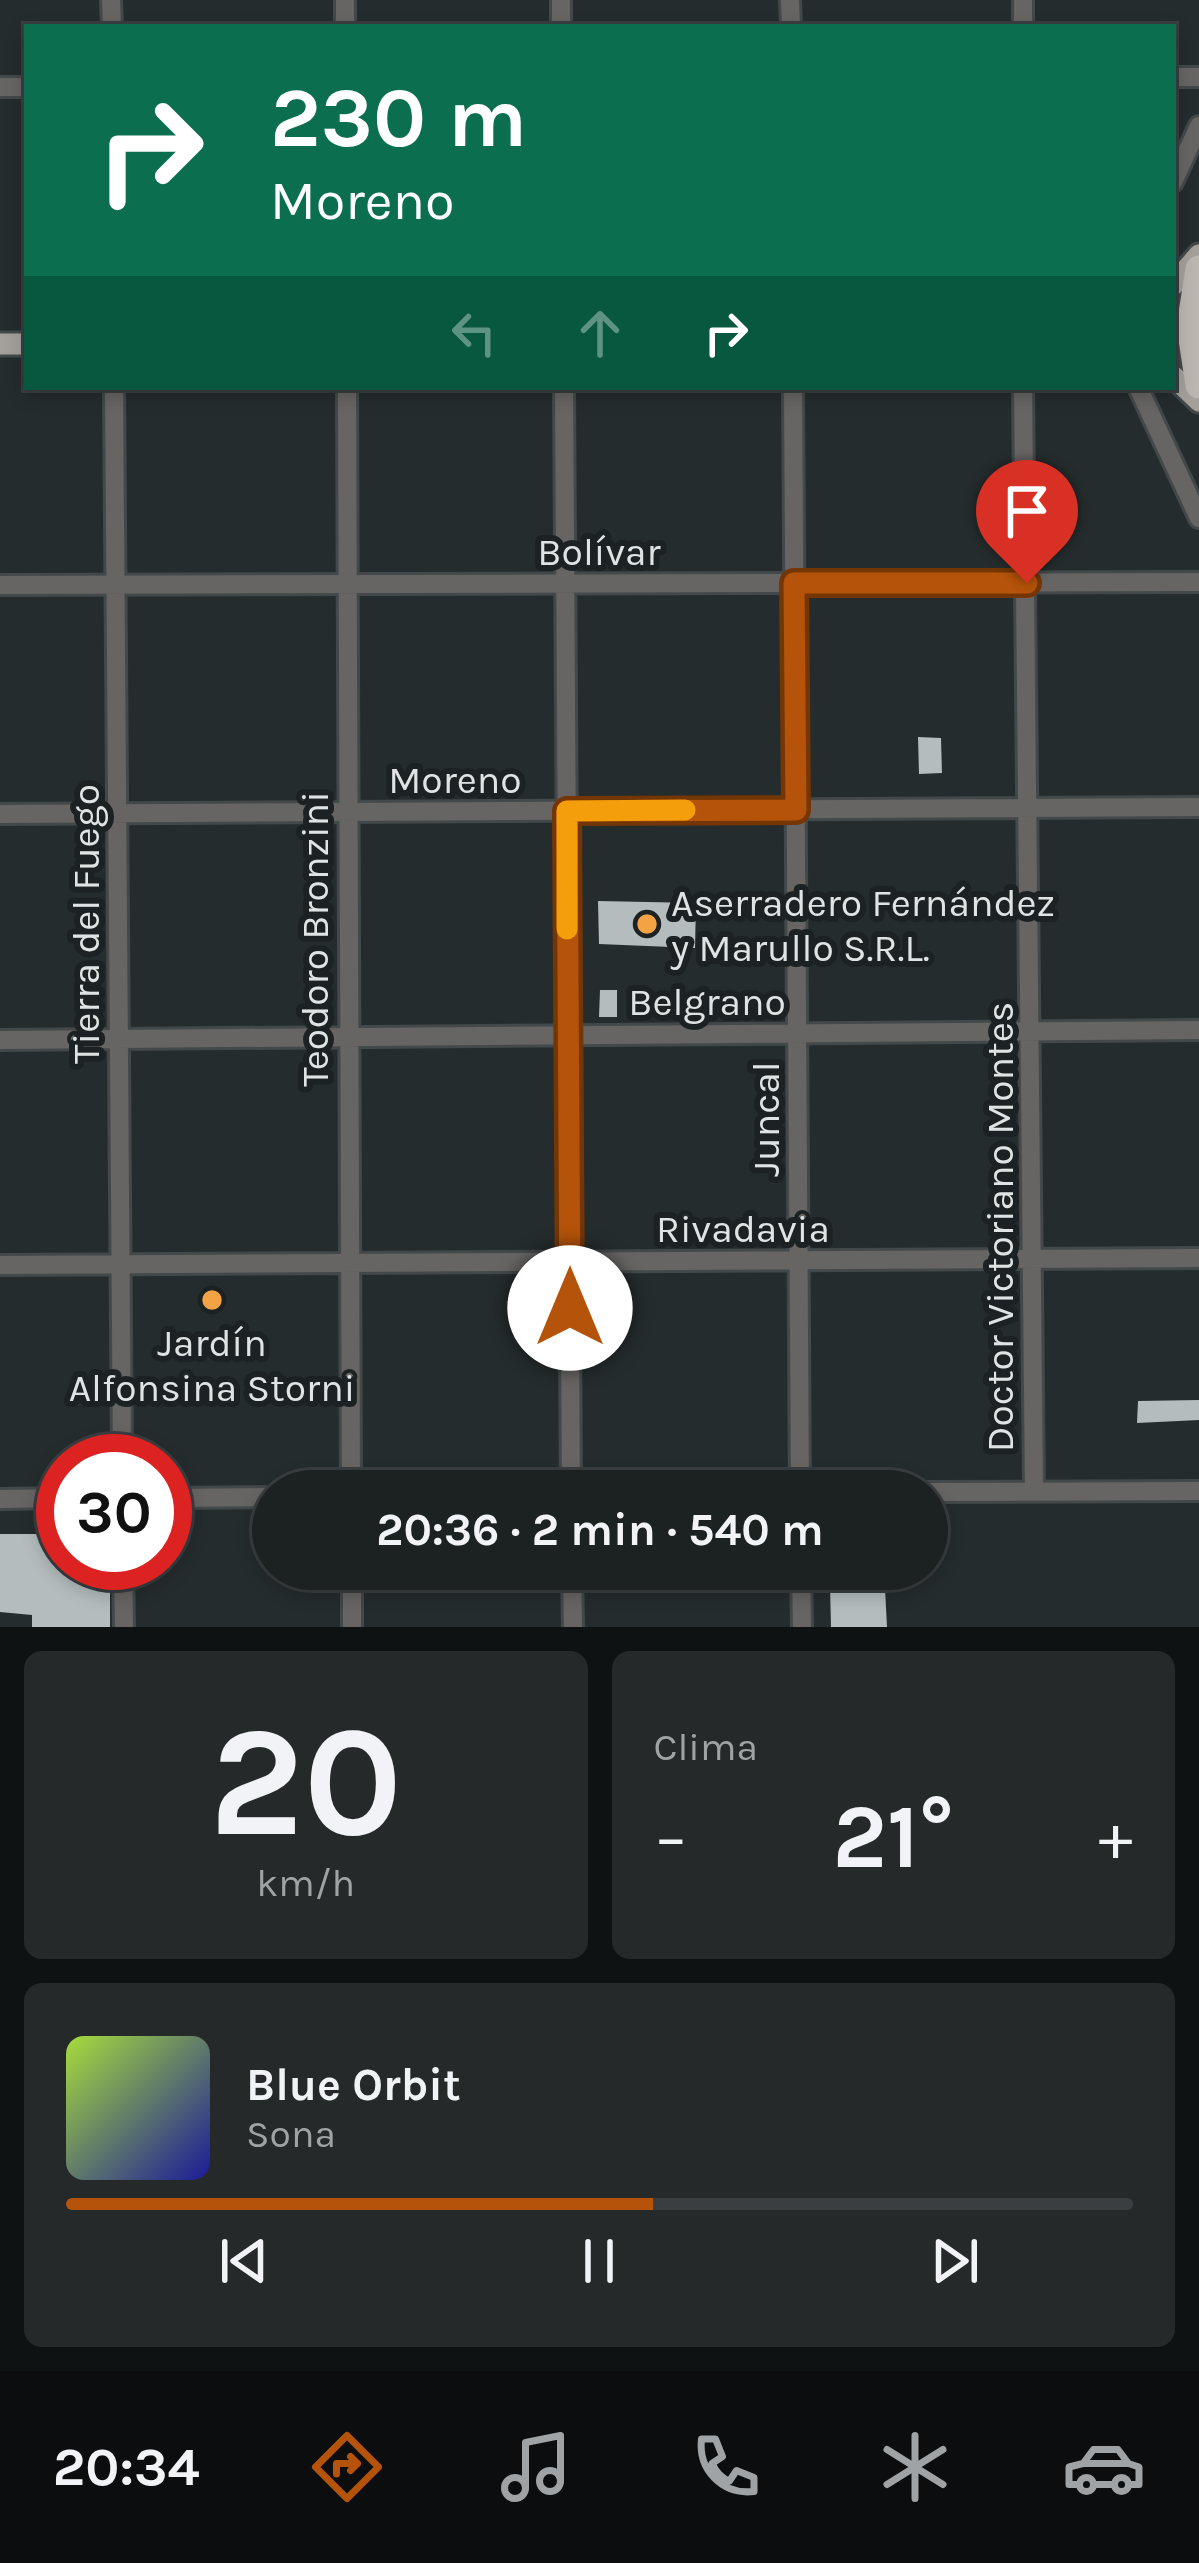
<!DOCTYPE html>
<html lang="es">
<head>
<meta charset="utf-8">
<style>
  :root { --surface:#1c2122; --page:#25292a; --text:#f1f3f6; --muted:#a0a3a5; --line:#3a3e40; --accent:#b45309 }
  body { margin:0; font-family:Karla,sans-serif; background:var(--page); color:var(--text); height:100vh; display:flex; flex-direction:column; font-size:45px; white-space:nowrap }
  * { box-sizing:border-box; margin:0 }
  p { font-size:39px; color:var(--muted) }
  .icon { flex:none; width:66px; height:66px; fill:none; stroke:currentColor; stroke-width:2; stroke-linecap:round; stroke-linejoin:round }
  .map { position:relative; height:1627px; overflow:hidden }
  .details { display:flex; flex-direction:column; gap:24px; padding:24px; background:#0f1213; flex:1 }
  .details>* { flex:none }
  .top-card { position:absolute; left:24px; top:24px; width:1152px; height:366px; border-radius:0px; box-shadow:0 6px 18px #0003,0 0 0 3px var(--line); background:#0b6e4f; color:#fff; overflow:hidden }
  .speed { position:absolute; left:36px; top:1434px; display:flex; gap:24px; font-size:60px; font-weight:700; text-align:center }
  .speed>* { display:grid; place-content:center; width:156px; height:156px; border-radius:50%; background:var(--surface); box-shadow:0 6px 18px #0003,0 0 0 3px var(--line); line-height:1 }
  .speed .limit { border:18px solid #d22; background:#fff; color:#111 }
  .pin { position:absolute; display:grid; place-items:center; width:102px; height:102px; color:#fff; margin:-123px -51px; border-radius:50% 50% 50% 0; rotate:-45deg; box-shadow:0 0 12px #0007 }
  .pin .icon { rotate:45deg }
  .me { position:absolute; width:132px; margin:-66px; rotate:0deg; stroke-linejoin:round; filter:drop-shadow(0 0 9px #0008) }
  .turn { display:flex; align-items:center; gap:42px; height:252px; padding:0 48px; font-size:54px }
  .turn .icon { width:156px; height:156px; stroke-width:2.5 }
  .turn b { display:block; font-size:84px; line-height:102px }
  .lanes { display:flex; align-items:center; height:114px; padding:0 48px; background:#0003; justify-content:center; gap:60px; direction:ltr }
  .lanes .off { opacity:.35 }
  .big { font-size:90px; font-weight:700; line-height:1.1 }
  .details .widget { flex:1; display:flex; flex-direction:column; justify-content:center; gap:18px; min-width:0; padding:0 42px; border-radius:18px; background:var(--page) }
  .details .dial { align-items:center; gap:0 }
  .dial b { font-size:156px; line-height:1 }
  .song { display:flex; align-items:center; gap:36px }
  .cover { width:144px; height:144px; border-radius:18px; background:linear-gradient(135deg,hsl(80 70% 55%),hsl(240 70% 35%)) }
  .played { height:12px; border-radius:6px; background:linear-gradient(90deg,var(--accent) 55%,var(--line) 55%) }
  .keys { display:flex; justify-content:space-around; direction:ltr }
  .heat { display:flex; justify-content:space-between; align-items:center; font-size:66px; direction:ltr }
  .details .tiles { flex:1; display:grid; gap:24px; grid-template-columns:1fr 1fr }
  .widget:last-child { grid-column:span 2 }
  .trip { position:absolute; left:252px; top:1470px; width:696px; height:120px; border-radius:60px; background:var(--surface); box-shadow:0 6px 18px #0003,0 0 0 3px var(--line); font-weight:700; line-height:120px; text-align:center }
  .tabs { display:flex; height:192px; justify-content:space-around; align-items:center; background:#0b0d0e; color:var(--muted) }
  .tabs .icon { width:84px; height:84px }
  .tabs .on { color:var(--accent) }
  .tabs b { font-size:54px; color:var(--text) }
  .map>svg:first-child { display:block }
  .building { fill:#b4bcbd }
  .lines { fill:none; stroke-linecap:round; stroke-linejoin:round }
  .minor-casing { stroke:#43494a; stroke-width:24 }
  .major-casing { stroke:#43494a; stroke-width:27 }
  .highway-casing { stroke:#43494a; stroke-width:33 }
  .minor { stroke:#676563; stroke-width:18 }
  .major { stroke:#a39f9b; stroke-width:21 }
  .highway { stroke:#bbb6b0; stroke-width:27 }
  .route-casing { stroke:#753606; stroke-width:30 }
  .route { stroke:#b45309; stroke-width:21 }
  .slow { stroke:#f59e0b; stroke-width:21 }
  .poi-dot { fill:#f4a344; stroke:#1c2223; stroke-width:4.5 }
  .labels { text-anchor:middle; stroke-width:12; stroke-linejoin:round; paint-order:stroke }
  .street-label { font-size:39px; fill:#dfe3e3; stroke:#1c2223 }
  .poi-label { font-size:39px; fill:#dfe3e3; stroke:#1c2223; text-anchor:start }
</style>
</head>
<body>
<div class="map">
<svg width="1199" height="1627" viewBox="0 0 1199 1627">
  <rect width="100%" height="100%" fill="#252c2d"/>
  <path class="building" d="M918,737L941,738L942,773L919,774Z
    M598,901L696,903L695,948L599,944Z
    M600,990H617V1017H599Z
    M1199,1400V1420L1137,1423L1138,1401Z
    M0,1534H63V1563H110V1627H32V1615L0,1612Z
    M857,1569H884L887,1627H831L830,1586L857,1587Z"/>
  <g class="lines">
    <defs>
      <path id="minor" d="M111,0L112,27
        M345,0V27
        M561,0V27
        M790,0L791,27
        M1023,0V27
        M1173,77H1199
        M0,87H27
        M1173,182L1199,126
        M114,387L122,1461
        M347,387L351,1491
        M564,387L571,1491
        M793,387L800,1491
        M1023,387L1034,1491
        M1138,387L1199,518
        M0,585L1199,582
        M0,814L1199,807
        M0,1040L1199,1030
        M0,1265L1199,1258
        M927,1492L1199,1491
        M165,1498L273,1497
        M0,1499L63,1498
        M123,1563L124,1627
        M352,1569V1627
        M572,1569L573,1627
        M801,1569L802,1627"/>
      <path id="major" d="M1173,285L1199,255
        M0,344H27
        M1173,376L1199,401"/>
      <path id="highway" d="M1199,269L1190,326L1199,385"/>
    </defs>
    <use href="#minor" class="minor-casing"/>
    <use href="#major" class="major-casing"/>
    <use href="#highway" class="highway-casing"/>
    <use href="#minor" class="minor"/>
    <use href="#major" class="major"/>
    <use href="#highway" class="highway"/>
  </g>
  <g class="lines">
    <defs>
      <path id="route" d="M570,1308L567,811L796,810L794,583H1027"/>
    </defs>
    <use href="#route" class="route-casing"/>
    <use href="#route" class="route"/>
    <path class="slow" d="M567,929V811L685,810"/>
  </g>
  <g class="poi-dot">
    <circle cx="647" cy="924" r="12"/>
    <circle cx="212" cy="1300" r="12"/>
  </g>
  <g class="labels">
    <g class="street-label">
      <text x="599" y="565">Bolívar</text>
      <text x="455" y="793">Moreno</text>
      <text transform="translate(85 924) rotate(-90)" y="14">Tierra del Fuego</text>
      <text transform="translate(314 939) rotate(-90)" y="14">Teodoro Bronzini</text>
      <text x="707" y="1015">Belgrano</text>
      <text transform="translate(765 1119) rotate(-90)" y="14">Juncal</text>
      <text transform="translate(999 1227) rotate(-90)" y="14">Doctor Victoriano Montes</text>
      <text x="743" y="1242">Rivadavia</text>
    </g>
    <g class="poi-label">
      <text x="671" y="916">Aserradero Fernández<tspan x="671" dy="45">y Marullo S.R.L.</tspan></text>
      <text x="212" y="1356" text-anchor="middle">Jardín<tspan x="212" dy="45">Alfonsina Storni</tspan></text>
    </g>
  </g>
</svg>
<div class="speed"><div class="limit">30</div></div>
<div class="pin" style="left:1027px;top:583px;background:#d93025"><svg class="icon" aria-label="arrive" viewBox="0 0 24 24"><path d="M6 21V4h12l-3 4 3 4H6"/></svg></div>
<svg class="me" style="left:570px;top:1308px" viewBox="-20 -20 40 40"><circle r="19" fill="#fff"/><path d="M0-13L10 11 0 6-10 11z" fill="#b45309"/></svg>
<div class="trip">20:36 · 2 min · 540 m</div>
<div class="top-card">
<div class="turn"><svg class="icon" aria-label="right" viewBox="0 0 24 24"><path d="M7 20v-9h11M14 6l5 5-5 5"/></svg><div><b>230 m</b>Moreno</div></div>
<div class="lanes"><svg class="icon off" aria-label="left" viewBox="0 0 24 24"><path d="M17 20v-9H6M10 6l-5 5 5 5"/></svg><svg class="icon off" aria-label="ahead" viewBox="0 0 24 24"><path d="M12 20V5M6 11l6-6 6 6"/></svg><svg class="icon" aria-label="right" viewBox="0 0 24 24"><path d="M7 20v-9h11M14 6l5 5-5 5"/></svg></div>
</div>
</div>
<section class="details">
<div class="tiles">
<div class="widget dial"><b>20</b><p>km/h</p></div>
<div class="widget"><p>Clima</p>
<div class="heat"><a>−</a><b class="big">21°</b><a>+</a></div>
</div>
<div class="widget">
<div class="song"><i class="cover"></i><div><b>Blue Orbit</b><p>Sona</p></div></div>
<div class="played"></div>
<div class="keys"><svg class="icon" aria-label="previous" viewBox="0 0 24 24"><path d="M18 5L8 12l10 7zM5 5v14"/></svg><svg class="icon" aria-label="pause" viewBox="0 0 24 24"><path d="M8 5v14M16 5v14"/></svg><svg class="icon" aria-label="next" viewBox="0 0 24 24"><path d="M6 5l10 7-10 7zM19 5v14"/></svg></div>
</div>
</div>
</section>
<nav class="tabs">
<b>20:34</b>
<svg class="icon on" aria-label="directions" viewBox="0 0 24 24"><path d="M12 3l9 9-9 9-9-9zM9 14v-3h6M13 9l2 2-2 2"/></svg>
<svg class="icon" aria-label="music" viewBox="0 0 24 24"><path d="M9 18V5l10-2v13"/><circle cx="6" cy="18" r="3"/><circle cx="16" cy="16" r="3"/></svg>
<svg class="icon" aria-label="phone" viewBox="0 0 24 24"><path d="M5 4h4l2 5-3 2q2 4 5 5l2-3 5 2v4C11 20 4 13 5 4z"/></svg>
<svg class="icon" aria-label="climate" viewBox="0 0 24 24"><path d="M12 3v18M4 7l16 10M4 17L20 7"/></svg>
<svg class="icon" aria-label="car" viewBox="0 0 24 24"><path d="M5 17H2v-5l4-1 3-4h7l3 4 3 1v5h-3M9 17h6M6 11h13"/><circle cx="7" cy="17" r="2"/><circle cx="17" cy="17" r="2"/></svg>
</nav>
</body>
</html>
